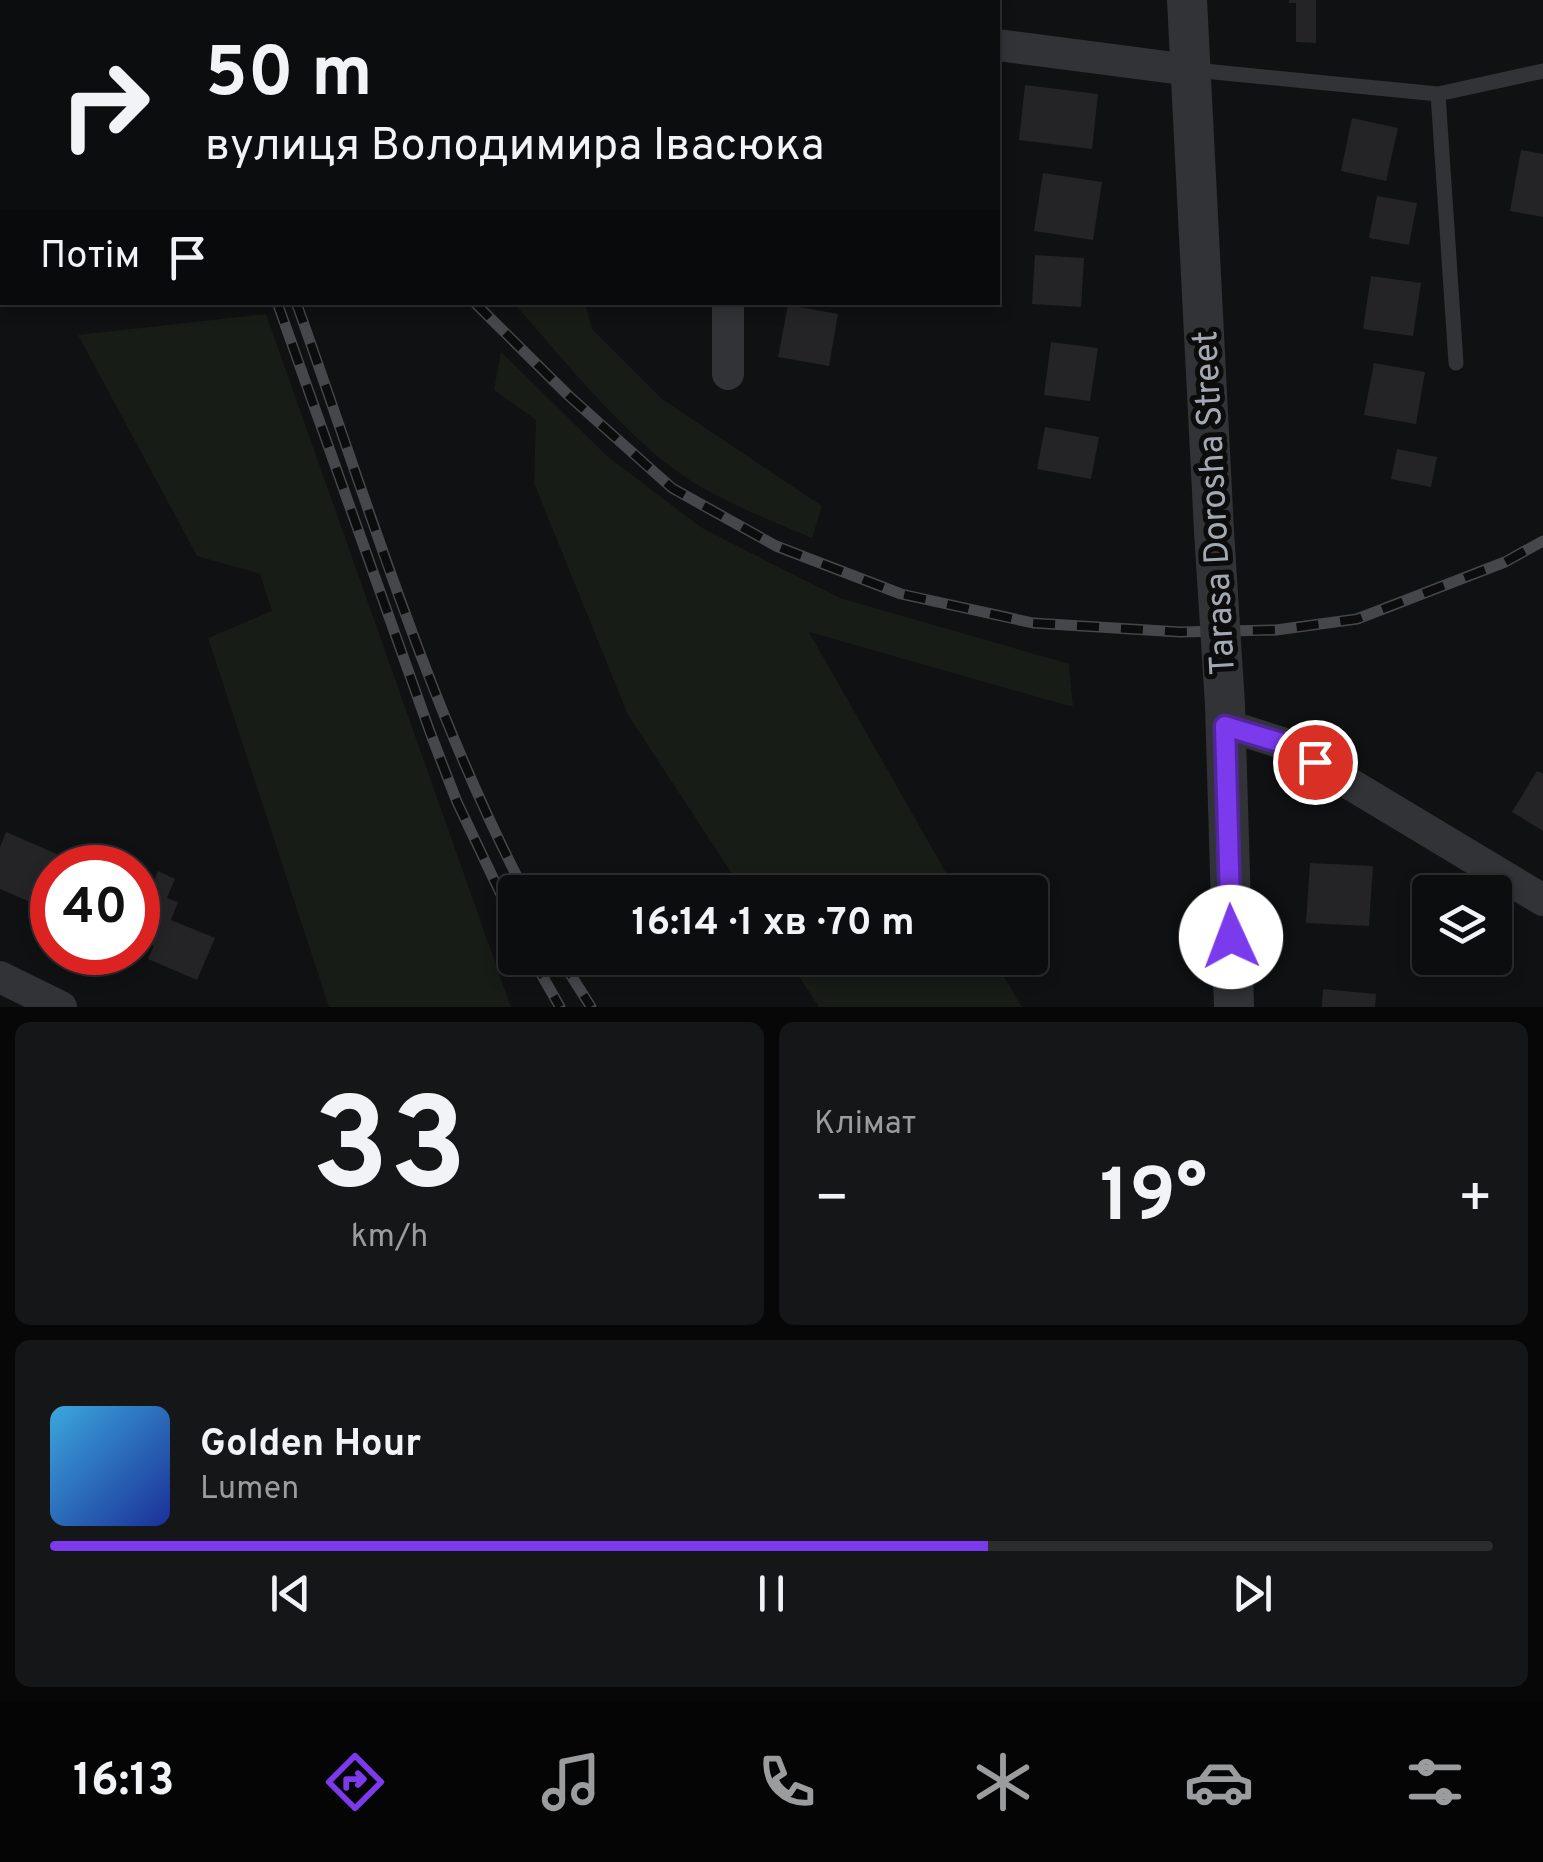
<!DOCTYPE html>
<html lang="uk">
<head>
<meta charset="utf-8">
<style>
  :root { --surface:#0c0d0e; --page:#151617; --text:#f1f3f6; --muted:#9a9c9e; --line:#2c2d2e; --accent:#7c3aed }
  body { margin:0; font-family:Overpass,sans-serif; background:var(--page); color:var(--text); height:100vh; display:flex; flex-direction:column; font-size:38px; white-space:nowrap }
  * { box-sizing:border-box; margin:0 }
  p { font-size:32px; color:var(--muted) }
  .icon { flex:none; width:55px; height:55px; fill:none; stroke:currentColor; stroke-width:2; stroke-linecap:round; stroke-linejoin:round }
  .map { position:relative; height:1007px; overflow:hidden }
  .details { display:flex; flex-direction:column; gap:15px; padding:15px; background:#070708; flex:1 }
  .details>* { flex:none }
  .guide { position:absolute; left:0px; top:0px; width:1000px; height:305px; box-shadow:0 5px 15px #0003,0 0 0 2px var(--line); background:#0c0d0e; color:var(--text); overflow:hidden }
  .tools { position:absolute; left:1412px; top:875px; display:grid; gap:20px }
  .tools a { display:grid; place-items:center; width:100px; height:100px; border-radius:10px; background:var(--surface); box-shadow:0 5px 15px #0003,0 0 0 2px var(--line); font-size:50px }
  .speed { position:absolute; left:30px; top:845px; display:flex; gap:20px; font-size:50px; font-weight:700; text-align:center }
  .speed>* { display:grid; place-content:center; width:130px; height:130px; border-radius:50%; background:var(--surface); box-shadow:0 5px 15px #0003,0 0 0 2px var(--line); line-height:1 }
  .speed .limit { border:15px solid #d22; background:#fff; color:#111 }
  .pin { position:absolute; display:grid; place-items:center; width:85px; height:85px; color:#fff; margin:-42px; border:5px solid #fff; border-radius:50%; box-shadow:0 2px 10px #0007 }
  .me { position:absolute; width:110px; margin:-55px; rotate:358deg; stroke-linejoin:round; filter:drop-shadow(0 0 8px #0008) }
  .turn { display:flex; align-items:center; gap:35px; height:210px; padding:0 40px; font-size:45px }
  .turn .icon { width:130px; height:130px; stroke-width:2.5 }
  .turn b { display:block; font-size:70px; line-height:85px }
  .then { display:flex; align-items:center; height:95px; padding:0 40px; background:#0003; gap:20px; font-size:38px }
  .big { font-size:75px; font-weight:700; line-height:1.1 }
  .details .tile { flex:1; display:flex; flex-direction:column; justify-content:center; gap:15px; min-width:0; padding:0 35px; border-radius:15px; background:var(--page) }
  .details .dial { align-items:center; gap:0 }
  .dial b { font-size:130px; line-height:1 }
  .song { display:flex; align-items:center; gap:30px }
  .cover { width:120px; height:120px; border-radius:15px; background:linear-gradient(135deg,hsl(200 70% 55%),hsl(230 70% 35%)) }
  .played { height:10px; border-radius:5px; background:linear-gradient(90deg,var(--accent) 65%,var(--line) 65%) }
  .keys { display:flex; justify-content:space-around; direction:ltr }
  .heat { display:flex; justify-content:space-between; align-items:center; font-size:55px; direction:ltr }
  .details .tiles { flex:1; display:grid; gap:15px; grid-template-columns:1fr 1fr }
  .tile:last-child { grid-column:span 2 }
  .trip { position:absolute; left:498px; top:875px; width:550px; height:100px; border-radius:10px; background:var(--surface); box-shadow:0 5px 15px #0003,0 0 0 2px var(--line); font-weight:700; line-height:100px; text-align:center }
  .dock { display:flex; height:160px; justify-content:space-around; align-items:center; background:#050506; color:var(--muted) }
  .dock .icon { width:70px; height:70px }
  .dock .active { color:var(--accent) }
  .dock b { font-size:45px; color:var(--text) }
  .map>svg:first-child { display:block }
  .green { fill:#171c17 }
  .building { fill:#242426 }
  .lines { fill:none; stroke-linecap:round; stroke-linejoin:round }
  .service { stroke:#323336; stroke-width:15 }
  .minor { stroke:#323336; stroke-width:32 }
  .tertiary { stroke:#323336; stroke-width:40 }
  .rail-casing { stroke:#45474b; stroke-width:11 }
  .rail { stroke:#0c0c0d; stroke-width:8; stroke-dasharray:22; stroke-linecap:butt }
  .tertiary-bridge { stroke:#323336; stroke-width:40 }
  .route-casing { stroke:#51269a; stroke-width:25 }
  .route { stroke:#7c3aed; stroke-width:18 }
  .labels { text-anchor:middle; stroke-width:10; stroke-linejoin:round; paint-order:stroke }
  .street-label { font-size:35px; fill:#a3a9b2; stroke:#0c0c0d }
</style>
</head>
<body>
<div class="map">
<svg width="1543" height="1007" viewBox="0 0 1543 1007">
  <rect width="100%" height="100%" fill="#101112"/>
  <path class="green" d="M514,303H585L592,329L662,399L822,506L812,538C760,516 706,496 662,460C607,414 560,356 514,303Z
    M266,314L511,1007H329L208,638L272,611L260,574L197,556L78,335Z
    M501,352L607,456L702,528L840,598L1069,664L1073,707L809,632L957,892H744L628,715L534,483L536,420L494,390Z
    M787,958H993L1022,1007H819Z"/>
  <path class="building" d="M1289,0H1316V43L1296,42V3H1289Z
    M1025,85L1098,94L1092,149L1019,140Z
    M1352,118L1398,128L1386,181L1341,171Z
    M1521,150L1543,154V217L1510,211Z
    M1043,173L1102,182L1093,240L1034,231Z
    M1377,196L1417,203L1409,245L1369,238Z
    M1035,255L1084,258L1081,307L1032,304Z
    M1371,276L1421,283L1413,336L1363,329Z
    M788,305L838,314L829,366L778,357Z
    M1051,342L1098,348L1090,401L1044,395Z
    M1374,363L1425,372L1416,424L1364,415Z
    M1045,427L1099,437L1091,479L1037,469Z
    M1397,449L1437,457L1431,487L1391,479Z
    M1537,771L1543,774V831L1512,812Z
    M6,832L57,854L35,904L0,889V847Z
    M1310,863L1373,866L1369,926L1306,923Z
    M158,871L175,879L167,898L178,902L171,920L215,938L197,980L148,959L154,946L144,942L154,917L141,912Z
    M1323,989L1376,994L1375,1007H1322Z"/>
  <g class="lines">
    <path class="service" d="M1194,70L1438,94L1543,71
      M1438,94L1456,363"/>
    <path class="minor" d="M689,0L699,2
      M728,0V2
      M998,45L1190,70
      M728,374V302
      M1225,725L1282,743L1543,900
      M0,977L61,1007"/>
    <path class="tertiary" d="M1187,0L1214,531
      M1225,705L1234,1007"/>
    <defs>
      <path id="rail" d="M131,0L133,2
        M153,0L155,2
        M229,0L231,2
        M277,302L430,732L457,802L515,924
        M296,302C367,500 428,706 525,892
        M474,302L569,396L672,488L776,546L901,594L1033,623L1180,632L1276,630L1357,619L1505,562L1543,541
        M532,958L560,1007
        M560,958L591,1007"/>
    </defs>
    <use href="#rail" class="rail-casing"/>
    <use href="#rail" class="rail"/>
    <path class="tertiary-bridge" d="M1214,531L1225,705"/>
  </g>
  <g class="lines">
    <defs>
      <path id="route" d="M1231,937L1225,726L1282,743L1315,762"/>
    </defs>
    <use href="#route" class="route-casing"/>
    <use href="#route" class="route"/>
  </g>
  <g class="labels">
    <g class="street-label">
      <text transform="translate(1213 503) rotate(-93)" y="12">Tarasa Dorosha Street</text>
    </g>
  </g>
</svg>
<div class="tools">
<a><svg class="icon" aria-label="layers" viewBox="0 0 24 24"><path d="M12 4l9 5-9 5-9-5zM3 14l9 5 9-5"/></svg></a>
</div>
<div class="speed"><div class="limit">40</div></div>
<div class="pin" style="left:1315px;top:762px;background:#d93025"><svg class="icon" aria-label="arrive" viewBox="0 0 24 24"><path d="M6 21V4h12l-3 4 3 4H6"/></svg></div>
<svg class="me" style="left:1231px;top:937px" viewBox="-20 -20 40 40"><circle r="19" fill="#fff"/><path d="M0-13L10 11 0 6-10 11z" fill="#7c3aed"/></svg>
<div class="trip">16:14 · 1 хв · 70 m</div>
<div class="guide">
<div class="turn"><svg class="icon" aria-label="right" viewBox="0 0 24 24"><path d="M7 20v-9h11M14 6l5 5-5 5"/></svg><div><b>50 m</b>вулиця Володимира Івасюка</div></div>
<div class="then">Потім<svg class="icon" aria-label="arrive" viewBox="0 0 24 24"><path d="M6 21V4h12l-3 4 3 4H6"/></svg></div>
</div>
</div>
<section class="details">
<div class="tiles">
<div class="tile dial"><b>33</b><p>km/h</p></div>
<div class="tile"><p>Клімат</p>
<div class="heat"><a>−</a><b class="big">19°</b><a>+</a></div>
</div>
<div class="tile">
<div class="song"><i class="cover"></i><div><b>Golden Hour</b><p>Lumen</p></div></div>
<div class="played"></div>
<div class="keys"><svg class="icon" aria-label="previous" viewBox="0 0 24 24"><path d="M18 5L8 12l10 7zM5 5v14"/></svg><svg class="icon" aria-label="pause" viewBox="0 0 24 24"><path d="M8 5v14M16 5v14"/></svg><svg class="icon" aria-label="next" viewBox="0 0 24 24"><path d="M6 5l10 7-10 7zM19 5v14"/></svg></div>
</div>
</div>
</section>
<nav class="dock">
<b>16:13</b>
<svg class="icon active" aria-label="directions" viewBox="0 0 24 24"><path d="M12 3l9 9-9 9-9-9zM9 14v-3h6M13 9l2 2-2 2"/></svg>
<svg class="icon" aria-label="music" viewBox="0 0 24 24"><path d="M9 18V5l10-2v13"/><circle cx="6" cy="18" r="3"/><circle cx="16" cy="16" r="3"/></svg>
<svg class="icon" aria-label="phone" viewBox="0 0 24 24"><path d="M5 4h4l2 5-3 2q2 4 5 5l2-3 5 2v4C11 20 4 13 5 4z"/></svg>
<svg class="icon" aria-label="climate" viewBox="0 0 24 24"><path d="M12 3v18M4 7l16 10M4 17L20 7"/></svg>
<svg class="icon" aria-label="car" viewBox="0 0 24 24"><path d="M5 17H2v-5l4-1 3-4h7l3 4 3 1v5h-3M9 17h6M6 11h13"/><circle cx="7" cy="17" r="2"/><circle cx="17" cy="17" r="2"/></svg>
<svg class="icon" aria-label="filters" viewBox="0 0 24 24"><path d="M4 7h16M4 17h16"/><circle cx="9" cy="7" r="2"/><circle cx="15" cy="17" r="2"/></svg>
</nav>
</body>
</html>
